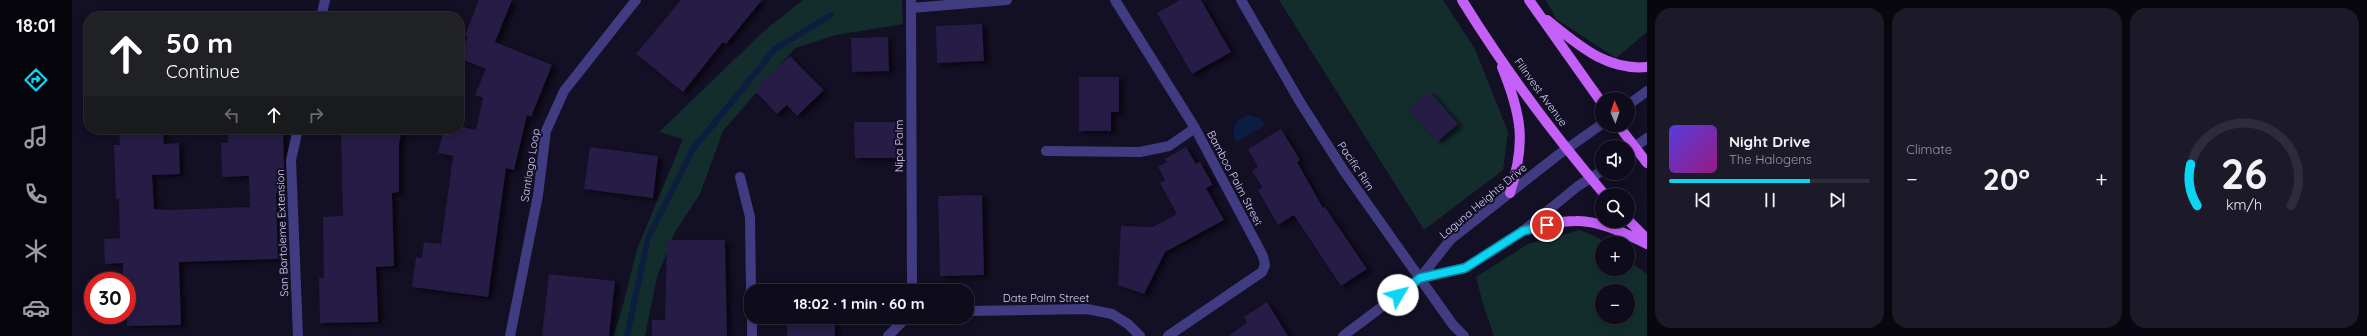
<!DOCTYPE html>
<html lang="en">
<head>
<meta charset="utf-8">
<style>
  :root { --surface:#0e0b1b; --page:#1c1928; --text:#f1f3f6; --muted:#9b9ba3; --line:#2e2b3a; --accent:#0bd5f3 }
  body { margin:0; font-family:Quicksand,sans-serif; background:var(--page); color:var(--text); height:100vh; display:flex; flex-direction:column; font-size:15px; white-space:nowrap }
  * { box-sizing:border-box; margin:0 }
  p { font-size:13px; color:var(--muted) }
  .icon { flex:none; width:22px; height:22px; fill:none; stroke:currentColor; stroke-width:2; stroke-linecap:round; stroke-linejoin:round }
  .map { position:relative; flex:1; overflow:hidden }
  .details { display:flex; flex-direction:column; gap:8px; padding:8px; background:#08060f; width:720px }
  .details>* { flex:none }
  .guide { position:absolute; left:12px; top:12px; width:380px; height:122px; border-radius:16px; box-shadow:0 2px 10px #0003,0 0 0 1px var(--line); background:#202124; color:#fff; overflow:hidden }
  .needle { width:26px; rotate:358deg }
  .buttons { position:absolute; left:1523px; top:92px; display:grid; gap:8px }
  .buttons a { display:grid; place-items:center; width:40px; height:40px; border-radius:50%; background:var(--surface); box-shadow:0 2px 10px #0003,0 0 0 1px var(--line); font-size:20px }
  .speed { position:absolute; left:12px; top:272px; display:flex; gap:8px; font-size:20px; font-weight:700; text-align:center }
  .speed>* { display:grid; place-content:center; width:52px; height:52px; border-radius:50%; background:var(--surface); box-shadow:0 2px 10px #0003,0 0 0 1px var(--line); line-height:1 }
  .speed .limit { border:6px solid #d22; background:#fff; color:#111 }
  .pin { position:absolute; display:grid; place-items:center; width:34px; height:34px; color:#fff; margin:-17px; border:2px solid #fff; border-radius:50%; box-shadow:0 1px 4px #0007 }
  .me { position:absolute; width:44px; margin:-22px; rotate:53deg; stroke-linejoin:round; filter:drop-shadow(0 0 3px #0008) }
  .turn { display:flex; align-items:center; gap:14px; height:84px; padding:0 16px; font-size:18px }
  .turn .icon { width:52px; height:52px; stroke-width:2.5 }
  .turn b { display:block; font-size:28px; line-height:34px }
  .lanes { display:flex; align-items:center; height:38px; padding:0 16px; background:#0003; justify-content:center; gap:20px; direction:ltr }
  .lanes .off { opacity:.35 }
  .big { font-size:30px; font-weight:700; line-height:1.1 }
  .details .card { flex:1; display:flex; flex-direction:column; justify-content:center; gap:6px; min-width:0; padding:0 14px; border-radius:16px; background:var(--page) }
  .details .dial { align-items:center; gap:0 }
  .dial svg { height:104px; overflow:visible; fill:none; stroke:var(--line); stroke-width:7; stroke-linecap:round; text-anchor:middle }
  .dial text { fill:var(--text); stroke:none }
  .song { display:flex; align-items:center; gap:12px }
  .cover { width:48px; height:48px; border-radius:6px; background:linear-gradient(135deg,hsl(250 70% 55%),hsl(310 70% 35%)) }
  .played { height:4px; border-radius:2px; background:linear-gradient(90deg,var(--accent) 70%,var(--line) 70%) }
  .keys { display:flex; justify-content:space-around; direction:ltr }
  .heat { display:flex; justify-content:space-between; align-items:center; font-size:22px; direction:ltr }
  .details .tiles { flex:1; display:grid; gap:8px; grid-template-columns:repeat(3,1fr) }
  .trip { position:absolute; left:672px; top:284px; width:230px; height:40px; border-radius:16px; background:var(--surface); box-shadow:0 2px 10px #0003,0 0 0 1px var(--line); font-weight:700; line-height:40px; text-align:center }
  main { display:flex; flex:1; min-height:0 }
  .dock { display:flex; flex-direction:column; width:72px; justify-content:space-around; align-items:center; background:#06040b; color:var(--muted) }
  .dock .icon { width:28px; height:28px }
  .dock .active { color:var(--accent) }
  .dock b { font-size:18px; color:var(--text) }
  .map>svg:first-child { display:block }
  .green { fill:#132d2d; fill-rule:evenodd }
  .water { fill:#0c1d40 }
  .lines { fill:none; stroke-linecap:round; stroke-linejoin:round }
  .stream { stroke:#0c1d40; stroke-width:6 }
  .building { fill:#251c44; filter:url(#shadow) }
  .minor { stroke:#413c81; stroke-width:10 }
  .major { stroke:#c460f8; stroke-width:10 }
  .route-casing { stroke:#078a9e; stroke-width:10 }
  .route { stroke:#0bd5f3; stroke-width:7 }
  .labels { text-anchor:middle; stroke-width:4; stroke-linejoin:round; paint-order:stroke }
  .street-label { font-size:11px; fill:#dad4fd; stroke:#130f24 }
</style>
</head>
<body>
<main>
<nav class="dock">
<b>18:01</b>
<svg class="icon active" aria-label="directions" viewBox="0 0 24 24"><path d="M12 3l9 9-9 9-9-9zM9 14v-3h6M13 9l2 2-2 2"/></svg>
<svg class="icon" aria-label="music" viewBox="0 0 24 24"><path d="M9 18V5l10-2v13"/><circle cx="6" cy="18" r="3"/><circle cx="16" cy="16" r="3"/></svg>
<svg class="icon" aria-label="phone" viewBox="0 0 24 24"><path d="M5 4h4l2 5-3 2q2 4 5 5l2-3 5 2v4C11 20 4 13 5 4z"/></svg>
<svg class="icon" aria-label="climate" viewBox="0 0 24 24"><path d="M12 3v18M4 7l16 10M4 17L20 7"/></svg>
<svg class="icon" aria-label="car" viewBox="0 0 24 24"><path d="M5 17H2v-5l4-1 3-4h7l3 4 3 1v5h-3M9 17h6M6 11h13"/><circle cx="7" cy="17" r="2"/><circle cx="17" cy="17" r="2"/></svg>
</nav>
<div class="map">
<svg width="1575" height="336" viewBox="0 0 1575 336">
  <defs>
    <filter id="shadow"><feDropShadow dx="4.5" dy="2.5" stdDeviation="2" flood-color="#0009"/></filter>
  </defs>
  <rect width="100%" height="100%" fill="#130f24"/>
  <path class="green" d="M731,0H830L831,24L764,35L723,48L651,131L628,194L603,232L585,277L573,336H541L550,309L565,249L611,139L587,132L693,30Z
    M1207,0H1371L1403,49L1436,132L1431,170L1352,230Z
    M1474,0H1575V32L1544,58L1484,19Z
    M1508,230L1525,237L1533,243H1530V269H1556V260L1575,274V336H1422L1411,304L1404,277L1456,244ZM1530,291H1556V317H1530Z"/>
  <path class="water" d="M1176,115L1188,118L1194,125L1164,142C1159,129 1162,120 1176,115Z"/>
  <g class="lines">
    <path class="stream" d="M555,336L576,238L621,149L703,49L759,15"/>
  </g>
  <path class="building" d="M407,0H440L423,42L480,65L459,117L455,115L442,170L434,168L416,297L340,287L344,257L350,258L352,242L369,244L381,156L366,153L372,129H387V126L404,130L411,98L403,95L414,69L387,58L396,36L393,35Z
    M609,0H690L654,44L651,42L611,92L564,54Z
    M1108,0H1129L1159,52L1120,74L1085,13Z
    M910,24L912,61L865,63L864,26Z
    M816,37L817,71L780,72L779,38Z
    M718,56L752,90L725,116L715,105L705,114L682,90Z
    M1007,77H1047V112H1039V131H1007Z
    M1357,91L1386,124L1365,142L1336,109Z
    M782,120L784,122H824L825,158H783Z
    M47,129H91L92,144L107,143L108,174L80,175L82,209L96,210L178,207L177,176L150,177L149,143H156V129H211L213,193H204L206,259L107,262L109,325L55,326V281H51V263L33,264L32,239L48,238L47,199H44L42,145H48Z
    M269,129H330L327,144V192L320,193L322,266L304,267L306,322L248,323L247,278H252L251,217L271,216Z
    M1209,129L1228,160L1225,162L1251,208L1253,207L1295,269L1269,286L1222,215L1206,225L1186,190L1190,187L1180,171L1186,167L1176,149Z
    M518,147L586,156L581,198L512,189Z
    M1114,147L1124,164L1128,162L1141,185L1134,188L1152,220L1093,252L1072,294L1046,285L1049,226L1081,227L1105,214L1088,183L1093,180L1086,167L1095,162L1093,159Z
    M910,195L912,275L868,276L866,196Z
    M595,240H653L655,336H580V320H593Z
    M477,274L543,281L537,336H470Z
    M1195,302L1216,336H1156L1175,323L1172,317Z
    M715,317H763V336H715Z"/>
  <g class="lines">
    <path class="minor" d="M839,0L840,291
      M1043,0L1123,128L1191,256L1193,265L1190,272L1096,336
      M1169,0L1228,102L1272,171L1381,325L1392,336
      M839,8L935,0
      M249,17L253,0
      M1556,105L1575,91
      M974,151L1068,152L1097,146L1123,128
      M1556,152L1575,138
      M668,177L678,217L679,291
      M1348,278L1393,268L1451,231L1506,186L1530,171
      M895,311L1015,309L1040,314L1056,324L1068,336
      M680,317V336
      M226,336L219,160L226,129
      M438,336L466,195L474,131L492,91L564,0
      M816,336L835,317
      M1271,336L1348,278L1379,239L1486,155L1530,124"/>
    <path class="major" d="M1390,0C1432,68 1481,134 1533,195
      M1457,0L1530,103
      M1475,20C1505,44 1534,71 1575,67
      M1430,67C1450,116 1454,143 1438,193
      M1546,125L1575,163
      M1556,220L1575,239
      M1451,231C1469,226 1486,221 1504,221C1527,220 1554,234 1575,244"/>
  </g>
  <g class="lines">
    <defs>
      <path id="route" d="M1326,295L1348,278L1393,268L1451,231L1475,225"/>
    </defs>
    <use href="#route" class="route-casing"/>
    <use href="#route" class="route"/>
  </g>
  <g class="labels">
    <g class="street-label">
      <text transform="translate(1469 92) rotate(54)" y="4">Filinvest Avenue</text>
      <text transform="translate(827 146) rotate(-90)" y="4">Nipa Palm</text>
      <text transform="translate(458 165) rotate(-81)" y="4">Santiago Loop</text>
      <text transform="translate(1284 166) rotate(56)" y="4">Pacific Rim</text>
      <text transform="translate(1163 178) rotate(62)" y="4">Bamboo Palm Street</text>
      <text transform="translate(1411 201) rotate(-40)" y="4">Laguna Heights Drive</text>
      <text transform="translate(210 233) rotate(-92)" y="4">San Bartoleme Extension</text>
      <text x="974" y="302">Date Palm Street</text>
    </g>
  </g>
</svg>
<div class="buttons">
<a><svg class="needle" viewBox="-14 -14 28 28"><path d="M0-13l5 13h-10z" fill="#e53935"/><path d="M0 13l5-13h-10z" fill="#9b9ba3"/></svg></a>
<a><svg class="icon" aria-label="sound" viewBox="0 0 24 24"><path d="M4 9h4l5-4v14l-5-4H4zM17 9q2 3 0 6"/></svg></a>
<a><svg class="icon" aria-label="search" viewBox="0 0 24 24"><circle cx="10" cy="10" r="6"/><path d="M15 15l6 6"/></svg></a>
<a>+</a>
<a>−</a>
</div>
<div class="speed"><div class="limit">30</div></div>
<div class="pin" style="left:1475px;top:225px;background:#d93025"><svg class="icon" aria-label="arrive" viewBox="0 0 24 24"><path d="M6 21V4h12l-3 4 3 4H6"/></svg></div>
<svg class="me" style="left:1326px;top:295px" viewBox="-20 -20 40 40"><circle r="19" fill="#fff"/><path d="M0-13L10 11 0 6-10 11z" fill="#0bd5f3"/></svg>
<div class="trip">18:02 · 1 min · 60 m</div>
<div class="guide">
<div class="turn"><svg class="icon" aria-label="ahead" viewBox="0 0 24 24"><path d="M12 20V5M6 11l6-6 6 6"/></svg><div><b>50 m</b>Continue</div></div>
<div class="lanes"><svg class="icon off" aria-label="left" viewBox="0 0 24 24"><path d="M17 20v-9H6M10 6l-5 5 5 5"/></svg><svg class="icon" aria-label="ahead" viewBox="0 0 24 24"><path d="M12 20V5M6 11l6-6 6 6"/></svg><svg class="icon off" aria-label="right" viewBox="0 0 24 24"><path d="M7 20v-9h11M14 6l5 5-5 5"/></svg></div>
</div>
</div>
<section class="details">
<div class="tiles">
<div class="card">
<div class="song"><i class="cover"></i><div><b>Night Drive</b><p>The Halogens</p></div></div>
<div class="played"></div>
<div class="keys"><svg class="icon" aria-label="previous" viewBox="0 0 24 24"><path d="M18 5L8 12l10 7zM5 5v14"/></svg><svg class="icon" aria-label="pause" viewBox="0 0 24 24"><path d="M8 5v14M16 5v14"/></svg><svg class="icon" aria-label="next" viewBox="0 0 24 24"><path d="M6 5l10 7-10 7zM19 5v14"/></svg></div>
</div>
<div class="card"><p>Climate</p>
<div class="heat"><a>−</a><b class="big">20°</b><a>+</a></div>
</div>
<div class="card dial"><svg viewBox="0 0 100 80">
<path d="M14 69A42 42 0 1 1 86 69"/>
<path d="M14 69A42 42 0 0 1 9 37" stroke="#0bd5f3"/>
<text x="50" y="56" font-size="32" font-weight="700">26</text>
<text x="50" y="72" font-size="11">km/h</text>
</svg></div>
</div>
</section>
</main>
</body>
</html>
